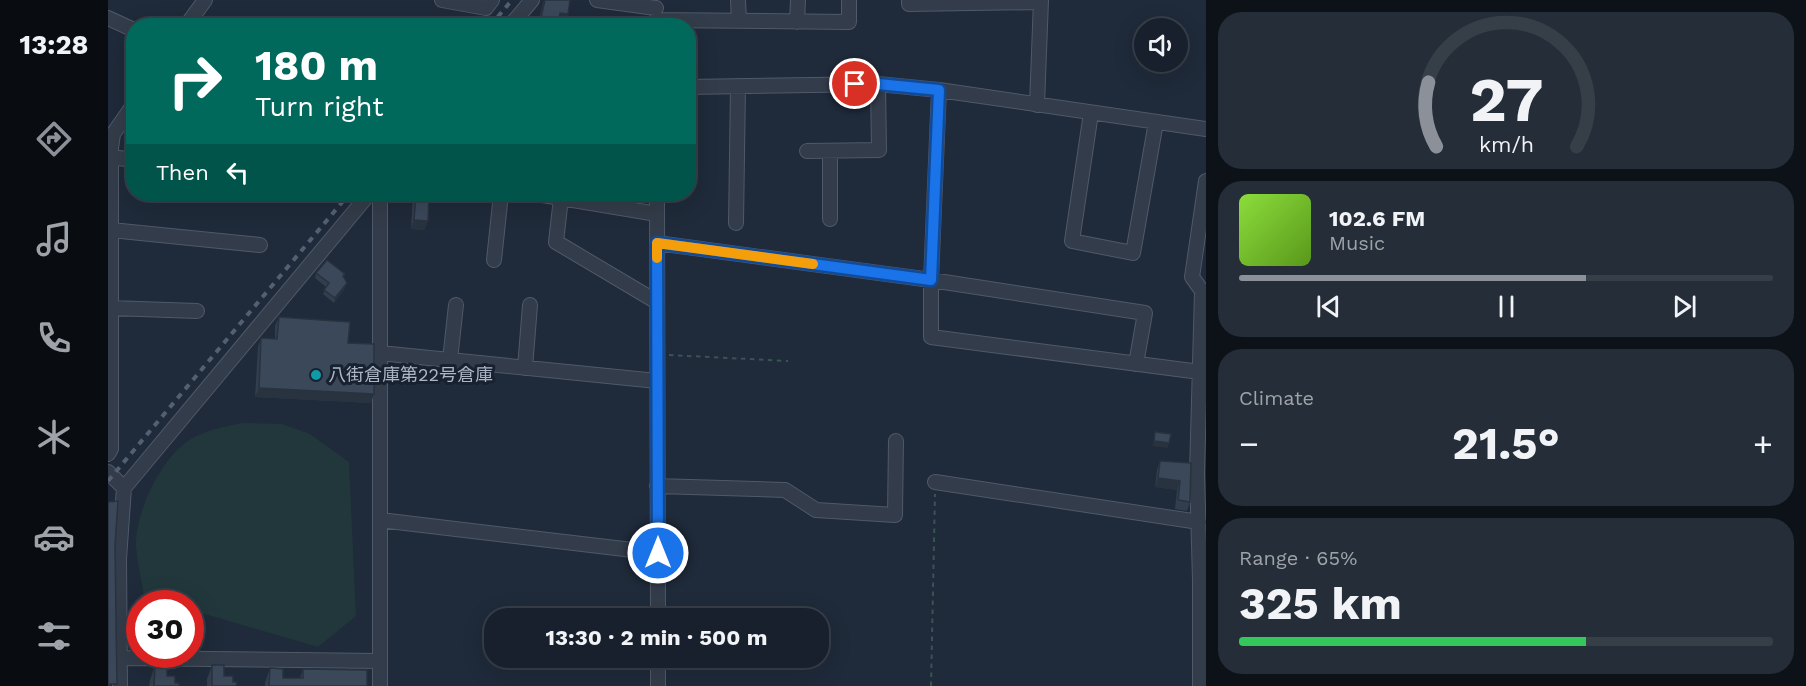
<!DOCTYPE html>
<html lang="en">
<head>
<meta charset="utf-8">
<style>
  :root { --surface:#17202c; --page:#242d38; --text:#f1f3f6; --muted:#9ea3a9; --line:#363e48; --accent:#8c9099 }
  body { margin:0; font-family:"Work Sans","Noto Sans JP",sans-serif; background:var(--page); color:var(--text); height:100vh; display:flex; flex-direction:column; font-size:22px; white-space:nowrap }
  * { box-sizing:border-box; margin:0 }
  p { font-size:20px; color:var(--muted) }
  .icon { flex:none; width:33px; height:33px; fill:none; stroke:currentColor; stroke-width:2; stroke-linecap:round; stroke-linejoin:round }
  .map { position:relative; flex:1; overflow:hidden }
  .panel { display:flex; flex-direction:column; gap:12px; padding:12px; background:#0d1218; width:600px }
  .panel>* { flex:none }
  .guide { position:absolute; left:18px; top:18px; width:570px; height:183px; border-radius:24px; box-shadow:0 6px 24px #0002,0 0 0 2px var(--line); background:#00695c; color:#fff; overflow:hidden }
  .controls { position:absolute; left:1026px; top:18px; display:grid; gap:12px }
  .controls a { display:grid; place-items:center; width:54px; height:54px; border-radius:50%; background:var(--surface); box-shadow:0 6px 24px #0002,0 0 0 2px var(--line); font-size:30px }
  .speed { position:absolute; left:18px; top:590px; display:flex; gap:12px; font-size:30px; font-weight:700; text-align:center }
  .speed>* { display:grid; place-content:center; width:78px; height:78px; border-radius:50%; background:var(--surface); box-shadow:0 6px 24px #0002,0 0 0 2px var(--line); line-height:1 }
  .speed .limit { border:9px solid #d22; background:#fff; color:#111 }
  .pin { position:absolute; display:grid; place-items:center; width:51px; height:51px; color:#fff; margin:-26px; border:3px solid #fff; border-radius:50%; box-shadow:0 2px 6px #0007 }
  .me { position:absolute; width:66px; margin:-33px; rotate:0deg; stroke-linejoin:round; filter:drop-shadow(0 0 4px #0008) }
  .turn { display:flex; align-items:center; gap:21px; height:126px; padding:0 30px; font-size:27px }
  .turn .icon { width:78px; height:78px; stroke-width:2.5 }
  .turn b { display:block; font-size:42px; line-height:51px }
  .then { display:flex; align-items:center; height:57px; padding:0 30px; background:#0003; gap:12px; font-size:22px }
  .big { font-size:45px; font-weight:700; line-height:1.1 }
  .panel .card { flex:1; display:flex; flex-direction:column; justify-content:center; gap:9px; min-width:0; padding:0 21px; border-radius:24px; background:var(--page) }
  .panel .dial { align-items:center; gap:0 }
  .dial svg { height:156px; overflow:visible; fill:none; stroke:var(--line); stroke-width:7; stroke-linecap:round; text-anchor:middle }
  .dial text { fill:var(--text); stroke:none }
  .song { display:flex; align-items:center; gap:18px }
  .cover { width:72px; height:72px; border-radius:9px; background:linear-gradient(135deg,hsl(90 70% 55%),hsl(90 70% 35%)) }
  .played { height:6px; border-radius:3px; background:linear-gradient(90deg,var(--accent) 65%,var(--line) 65%) }
  .keys { display:flex; justify-content:space-around; direction:ltr }
  .heat { display:flex; justify-content:space-between; align-items:center; font-size:33px; direction:ltr }
  .charge { height:9px; border-radius:4px; background:linear-gradient(90deg,#34c759 65%,var(--line) 0) }
  .trip { position:absolute; left:376px; top:608px; width:345px; height:60px; border-radius:24px; background:var(--surface); box-shadow:0 6px 24px #0002,0 0 0 2px var(--line); font-weight:700; line-height:60px; text-align:center }
  main { display:flex; flex:1; min-height:0 }
  .tab-bar { display:flex; flex-direction:column; width:108px; justify-content:space-around; align-items:center; background:#090d12; color:var(--muted) }
  .tab-bar .icon { width:42px; height:42px }
  .tab-bar .active { color:var(--accent) }
  .tab-bar b { font-size:27px; color:var(--text) }
  .map>svg:first-child { display:block }
  .green { fill:#21373b }
  .lines { fill:none; stroke-linecap:round; stroke-linejoin:round }
  .minor-casing { stroke:#505968; stroke-width:16 }
  .path { stroke:#3b5355; stroke-width:2; stroke-dasharray:4.5 4.5; stroke-linecap:butt }
  .minor { stroke:#333c4a; stroke-width:14 }
  .rail { stroke:#546072; stroke-width:4; stroke-dasharray:6 6; stroke-linecap:butt }
  .wall { fill:#323e4d }
  .shaded-wall { fill:#29323f }
  .building { fill:#3a485a; stroke:#29323f; stroke-width:1.5 }
  .route-casing { stroke:#114b97; stroke-width:15 }
  .route { stroke:#1a73e8; stroke-width:10 }
  .slow { stroke:#f59e0b; stroke-width:10 }
  .culture-dot { fill:#0f9aa8; stroke:#18212f; stroke-width:2 }
  .labels { text-anchor:middle; stroke-width:6; stroke-linejoin:round; paint-order:stroke }
  .poi-label { font-size:18px; fill:#adb6c7; stroke:#18212f; text-anchor:start }
</style>
</head>
<body>
<main>
<nav class="tab-bar">
<b>13:28</b>
<svg class="icon active" aria-label="directions" viewBox="0 0 24 24"><path d="M12 3l9 9-9 9-9-9zM9 14v-3h6M13 9l2 2-2 2"/></svg>
<svg class="icon" aria-label="music" viewBox="0 0 24 24"><path d="M9 18V5l10-2v13"/><circle cx="6" cy="18" r="3"/><circle cx="16" cy="16" r="3"/></svg>
<svg class="icon" aria-label="phone" viewBox="0 0 24 24"><path d="M5 4h4l2 5-3 2q2 4 5 5l2-3 5 2v4C11 20 4 13 5 4z"/></svg>
<svg class="icon" aria-label="climate" viewBox="0 0 24 24"><path d="M12 3v18M4 7l16 10M4 17L20 7"/></svg>
<svg class="icon" aria-label="car" viewBox="0 0 24 24"><path d="M5 17H2v-5l4-1 3-4h7l3 4 3 1v5h-3M9 17h6M6 11h13"/><circle cx="7" cy="17" r="2"/><circle cx="17" cy="17" r="2"/></svg>
<svg class="icon" aria-label="filters" viewBox="0 0 24 24"><path d="M4 7h16M4 17h16"/><circle cx="9" cy="7" r="2"/><circle cx="15" cy="17" r="2"/></svg>
</nav>
<div class="map">
<svg width="1098" height="686" viewBox="0 0 1098 686">
  <rect width="100%" height="100%" fill="#1f2a3a"/>
  <path class="green" d="M134,423L174,424L202,434L241,462L248,616L210,647L83,610L82,603H58L36,597C34,580 29,563 28,546C27,513 51,463 77,443C93,431 115,427 134,423Z"/>
  <g class="lines">
    <defs>
      <path id="minor" d="M334,0L378,8L384,0
        M489,0L548,8
        M630,0L631,21
        M801,0V4L933,2
        M0,18L26,30
        M548,20L741,22V0
        M689,22L690,0
        M78,26L97,0
        M402,26L424,0
        M580,87L770,84L831,90L1098,129
        M831,90L823,280V337L1092,372
        M929,105L933,0
        M983,113L964,241L1025,253L1048,122
        M699,151L771,150L770,84
        M3,157L26,160
        M272,194V686
        M429,194L549,214
        M549,194L550,618
        M453,198L448,242L549,302
        M722,219V151
        M628,223L630,86
        M3,230L152,245
        M549,243L823,280L1037,313L1028,364
        M386,260L393,194
        M3,308L89,311
        M272,353L549,381
        M342,360L348,305
        M417,368L422,305
        M0,454L3,449V148L5,134L26,104
        M0,472L16,488
        M827,482L1091,522
        M549,486L677,490L708,510L787,515L788,441
        M272,520L550,553
        M550,657V686
        M12,658L272,661
        M12,686L11,559L16,488L261,194
        M1092,686V580L1089,473L1094,291L1084,277L1098,181"/>
    </defs>
    <use href="#minor" class="minor-casing"/>
    <path class="path" d="M561,355L680,361
      M823,686L827,494"/>
    <use href="#minor" class="minor"/>
    <path class="rail" d="M382,26L404,0
      M0,481L241,194"/>
  </g>
  <path class="wall" d="M436,0L460,14L457,23L450,22V26H429Z
    M305,194H321L320,221L316,230L303,229Z
    M208,273L236,277L237,288L226,303L215,294L218,287L207,278Z
    M171,317L240,343L263,403L147,397L150,347L153,338L167,339V326Z
    M1052,461L1083,463L1082,502L1079,511L1067,509L1069,490L1047,487L1049,470Z
    M47,665L59,676L71,686H41L42,680Z
    M104,665L116,676L128,686H99V679Z
    M162,668L175,678H192L195,669L259,686H157V683Z"/>
  <path class="shaded-wall" d="M452,13L460,14L457,23L449,22Z
    M306,220L320,221L316,230L303,229Z
    M239,283L237,288L226,303L227,298Z
    M151,388L266,394L263,403L147,397Z
    M1046,441L1061,443L1060,448L1044,446Z
    M1050,478L1072,481L1069,490L1047,487Z"/>
  <path class="building" d="M437,0H462L460,14L452,13L450,26H431Z
    M308,194H321L320,221L306,220Z
    M219,260L237,274L235,276L239,283L227,298L216,290L221,283L208,273Z
    M171,317L242,322L240,343L266,344V394L151,388L153,338L169,339Z
    M1047,432L1063,434L1061,443L1046,441Z
    M1052,461L1083,463L1082,502L1070,500L1072,481L1050,478Z
    M10,501L7,546L9,684H2V686H0V502Z
    M47,665H59V676H67V683H71V686H46Z
    M104,665H116V676H125V682H129L128,686H104Z
    M162,668L175,669V678H195V669L259,670V686H161Z"/>
  <g class="lines">
    <defs>
      <path id="route" d="M550,553L549,243L823,280L831,90L770,84H747"/>
    </defs>
    <use href="#route" class="route-casing"/>
    <use href="#route" class="route"/>
    <path class="slow" d="M549,258V243L705,264"/>
  </g>
  <circle class="culture-dot" cx="208" cy="375" r="6"/>
  <g class="labels">
    <g class="poi-label">
      <text x="220" y="381">八街倉庫第22号倉庫</text>
    </g>
  </g>
</svg>
<div class="controls">
<a><svg class="icon" aria-label="sound" viewBox="0 0 24 24"><path d="M4 9h4l5-4v14l-5-4H4zM17 9q2 3 0 6"/></svg></a>
</div>
<div class="speed"><div class="limit">30</div></div>
<div class="pin" style="left:747px;top:84px;background:#d93025"><svg class="icon" aria-label="arrive" viewBox="0 0 24 24"><path d="M6 21V4h12l-3 4 3 4H6"/></svg></div>
<svg class="me" style="left:550px;top:553px" viewBox="-20 -20 40 40"><circle r="17" fill="#1a73e8" stroke="#fff" stroke-width="3"/><path d="M0-11L8 9 0 5-8 9z" fill="#fff"/></svg>
<div class="trip">13:30 · 2 min · 500 m</div>
<div class="guide">
<div class="turn"><svg class="icon" aria-label="right" viewBox="0 0 24 24"><path d="M7 20v-9h11M14 6l5 5-5 5"/></svg><div><b>180 m</b>Turn right</div></div>
<div class="then">Then<svg class="icon" aria-label="left" viewBox="0 0 24 24"><path d="M17 20v-9H6M10 6l-5 5 5 5"/></svg></div>
</div>
</div>
<section class="panel">
<div class="card dial"><svg viewBox="0 0 100 80">
<path d="M14 69A42 42 0 1 1 86 69"/>
<path d="M14 69A42 42 0 0 1 10 36" stroke="#8c9099"/>
<text x="50" y="56" font-size="32" font-weight="700">27</text>
<text x="50" y="72" font-size="11">km/h</text>
</svg></div>
<div class="card">
<div class="song"><i class="cover"></i><div><b>102.6 FM</b><p>Music</p></div></div>
<div class="played"></div>
<div class="keys"><svg class="icon" aria-label="previous" viewBox="0 0 24 24"><path d="M18 5L8 12l10 7zM5 5v14"/></svg><svg class="icon" aria-label="pause" viewBox="0 0 24 24"><path d="M8 5v14M16 5v14"/></svg><svg class="icon" aria-label="next" viewBox="0 0 24 24"><path d="M6 5l10 7-10 7zM19 5v14"/></svg></div>
</div>
<div class="card"><p>Climate</p>
<div class="heat"><a>−</a><b class="big">21.5°</b><a>+</a></div>
</div>
<div class="card"><p>Range · 65%</p><b class="big">325 km</b><div class="charge"></div></div>
</section>
</main>
</body>
</html>
